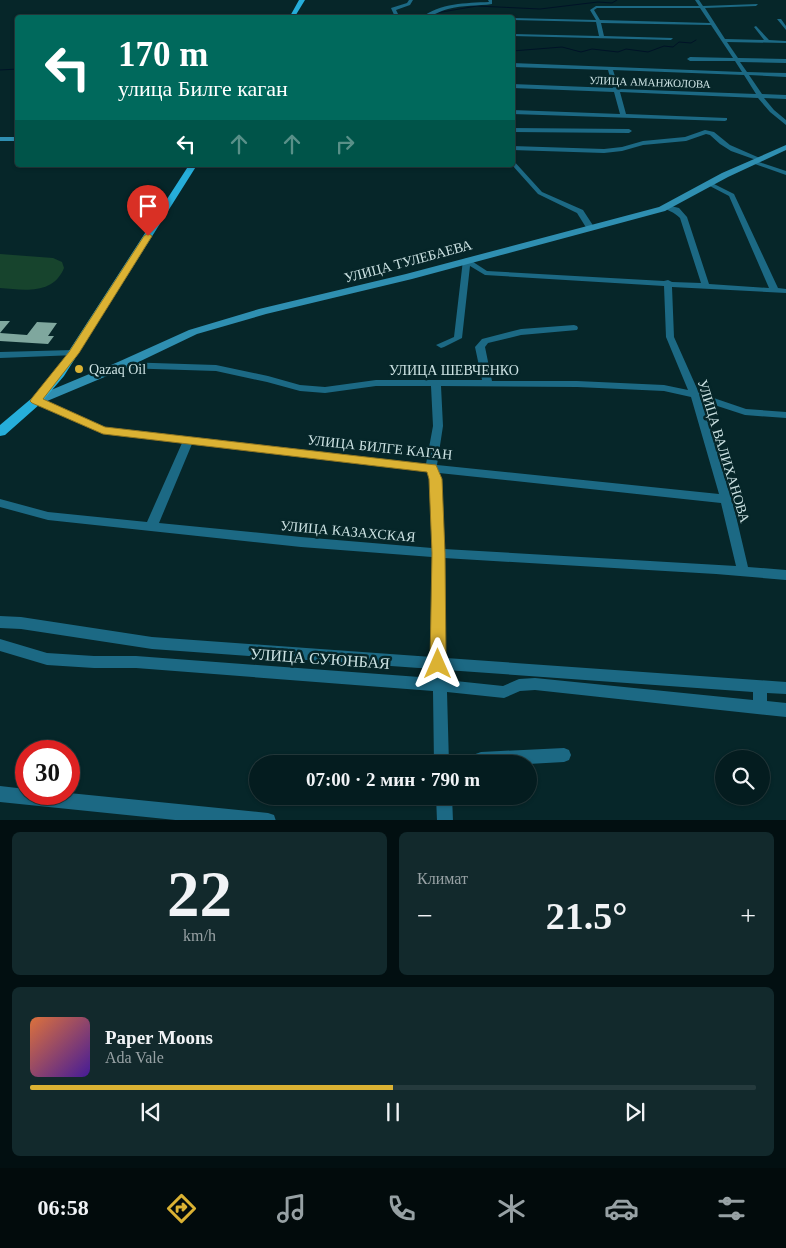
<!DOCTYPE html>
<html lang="ru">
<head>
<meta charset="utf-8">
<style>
  :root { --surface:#041c1f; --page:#12292c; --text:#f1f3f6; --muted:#97a1a4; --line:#253a3d; --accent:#dbb233 }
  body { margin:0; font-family:Georgia,serif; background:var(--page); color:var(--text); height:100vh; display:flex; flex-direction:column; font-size:19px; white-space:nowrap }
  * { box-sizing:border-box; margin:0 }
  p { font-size:16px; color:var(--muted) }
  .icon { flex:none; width:28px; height:28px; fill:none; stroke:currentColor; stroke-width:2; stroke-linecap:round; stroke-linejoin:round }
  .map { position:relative; height:820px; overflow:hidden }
  .panel { display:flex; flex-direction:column; gap:12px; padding:12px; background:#020f11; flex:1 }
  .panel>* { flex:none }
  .top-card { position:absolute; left:15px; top:15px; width:500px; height:152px; border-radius:5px; box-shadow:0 1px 4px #0004,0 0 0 1px var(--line); background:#00695c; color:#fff; overflow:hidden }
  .fabs { position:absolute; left:715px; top:750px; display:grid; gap:10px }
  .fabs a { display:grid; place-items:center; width:55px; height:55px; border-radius:50%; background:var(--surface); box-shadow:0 1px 4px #0004,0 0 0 1px var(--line); font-size:25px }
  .speed { position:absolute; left:15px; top:740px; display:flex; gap:10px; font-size:25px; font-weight:700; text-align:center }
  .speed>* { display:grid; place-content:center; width:65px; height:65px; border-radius:50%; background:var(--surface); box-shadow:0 1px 4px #0004,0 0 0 1px var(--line); line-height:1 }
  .speed .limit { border:8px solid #d22; background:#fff; color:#111 }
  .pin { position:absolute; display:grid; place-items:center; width:42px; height:42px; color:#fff; margin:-51px -21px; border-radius:50% 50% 50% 0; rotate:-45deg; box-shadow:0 0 5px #0007 }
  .pin .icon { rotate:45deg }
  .me { position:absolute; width:55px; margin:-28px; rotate:0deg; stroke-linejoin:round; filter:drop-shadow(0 0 4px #0008) }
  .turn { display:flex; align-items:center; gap:18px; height:105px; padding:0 20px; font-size:22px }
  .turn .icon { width:65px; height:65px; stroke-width:2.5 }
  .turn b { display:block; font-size:35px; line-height:42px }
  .lanes { display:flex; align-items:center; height:48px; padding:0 20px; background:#0003; justify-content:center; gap:25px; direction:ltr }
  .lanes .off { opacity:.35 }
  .big { font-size:38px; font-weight:700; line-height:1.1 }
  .panel .card { flex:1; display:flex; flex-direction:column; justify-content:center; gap:8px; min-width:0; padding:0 18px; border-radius:8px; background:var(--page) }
  .panel .dial { align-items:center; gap:0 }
  .dial b { font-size:65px; line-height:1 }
  .song { display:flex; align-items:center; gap:15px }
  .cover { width:60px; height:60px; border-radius:8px; background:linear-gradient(135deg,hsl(20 70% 55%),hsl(260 70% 35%)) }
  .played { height:5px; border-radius:2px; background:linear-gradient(90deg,var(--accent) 50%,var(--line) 50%) }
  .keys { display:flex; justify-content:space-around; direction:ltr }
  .heat { display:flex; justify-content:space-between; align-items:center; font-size:28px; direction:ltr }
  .panel .tiles { flex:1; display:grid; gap:12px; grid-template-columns:1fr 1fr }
  .card:last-child { grid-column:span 2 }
  .trip { position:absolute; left:249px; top:755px; width:288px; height:50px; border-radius:25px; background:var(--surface); box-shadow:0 1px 4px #0004,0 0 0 1px var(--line); font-weight:700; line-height:50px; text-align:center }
  .tab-bar { display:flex; height:80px; justify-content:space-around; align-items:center; background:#020b0c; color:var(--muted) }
  .tab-bar .icon { width:35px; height:35px }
  .tab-bar .selected { color:var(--accent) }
  .tab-bar b { font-size:22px; color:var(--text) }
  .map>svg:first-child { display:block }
  .green { fill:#17442d }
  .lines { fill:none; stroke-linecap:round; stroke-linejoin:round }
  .stream { stroke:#001327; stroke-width:1 }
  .building { fill:#7fa79e }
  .street { fill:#1c6984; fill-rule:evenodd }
  .secondary { fill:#2f8fb1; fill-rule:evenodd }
  .primary { fill:#26aeda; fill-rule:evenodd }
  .route { fill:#dbb233; stroke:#8e7421 }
  .poi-dot { fill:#dbb233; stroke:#062629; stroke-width:2 }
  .labels { text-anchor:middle; stroke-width:5; stroke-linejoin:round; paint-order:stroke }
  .far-street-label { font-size:11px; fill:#cce2e3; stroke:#062629 }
  .street-label { font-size:14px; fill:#cce2e3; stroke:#062629 }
  .poi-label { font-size:14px; fill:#cce2e3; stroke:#062629; text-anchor:start }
  .near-street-label { font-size:16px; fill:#cce2e3; stroke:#062629 }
</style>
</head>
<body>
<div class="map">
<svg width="786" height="821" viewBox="0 0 786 821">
  <rect width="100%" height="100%" fill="#062629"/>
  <path class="green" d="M0,254L53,258L62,262L64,268C53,295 24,290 0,288Z"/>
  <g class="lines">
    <path class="stream" d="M436,13L477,6L540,9L598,2L612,3L617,0
      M512,51L562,47L581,52L592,49L618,52L626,49L648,52L664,46L673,47L679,42L691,43L696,40
      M0,70L18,69"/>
  </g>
  <path class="building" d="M0,321H10L0,333L27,335L37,322L57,323L48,336H54L48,344L0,341Z"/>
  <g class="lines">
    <path class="street" d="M409,0H413L410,5L396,10L400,18H394L395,17L391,8L407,3Z
      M488,0H492V4C478,6 463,5 448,9C439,11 430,18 421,18C440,3 466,3 489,2Z
      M695,0H699L703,6L758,4L756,6L705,8L725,39L764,40L754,27L756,26L769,40L786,41V43L727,42L738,58L786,59V63L740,62L747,72L786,73V77L749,75L762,94L786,95V99L764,98L774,110L786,120V125L770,112L758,98L620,92L626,114L727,118V120L725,121L512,114V110L620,114L614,92L512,88V84L613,88L608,70L512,67V63L742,72L735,61H690L687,59L690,57L733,58L711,25L601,23L604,36L673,38L671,40L512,36V34L599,36L596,22L512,20V18L596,20L590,10L596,6H699ZM597,8H700L710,23L600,20L594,10ZM613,70L744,75L756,94L619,89Z
      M777,19H781L786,26V30Z
      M512,128L629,129L632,131L629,133L512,132Z
      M705,130L714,132L730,145L762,159L759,161L731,151L720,144L710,135L706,134L686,141L643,145L622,151L604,153L512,150V146L604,149L622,147L643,141L685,137Z
      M512,159L542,192L583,210L594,227L593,229H587L577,213L538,194L512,165Z
      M752,161H756L786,171V175L752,163Z
      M708,181L734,194L778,288L786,289V293L672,287L674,337L699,393L746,409L786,412V418L745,415L702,401L732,499L748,567L786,570V580L716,574L444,558L446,658L786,682V694L767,693V701L786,703V717L535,690L520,691L504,698L447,692L449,764H434L433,691L136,668H94L47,665L0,651V639L47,653L94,656H136L433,678V669L152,649L21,629L0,628V616L21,617L152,637L432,657V557L301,547L48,520L0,507V499L48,512L147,522L182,443L103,433L33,403L31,401L36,398L39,399L105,427L426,464L433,426L431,386H376L325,393L300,391L267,382L216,371L122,368L117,365L122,362L216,365L268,376L300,385L325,387L376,380H482L475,347L482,339L521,329L574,325L577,326L578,328L577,330L521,335L488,343L485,347L492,381H577L664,385L688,390L666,337L664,286L485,275L470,266L462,338L444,347L441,348L436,345L454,337L463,260L467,258L487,271L664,281L668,280L672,282L701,283L680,218C673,211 668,211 663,207L667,205L679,208L687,217L709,284L769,288L729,196L706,184L705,183ZM441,386L577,387L664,391L691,397L719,494L437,465L443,426ZM192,444L427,471L431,479L432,548L301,537L159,523ZM439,473L721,503L736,566L444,549L441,479ZM446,670L753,692V700L535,678L519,679L503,686L446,680Z
      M73,350L78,353L76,355L0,358V352Z
      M564,748L569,750L571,755L569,760L564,762L528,764H460L462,759L481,752Z
      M0,786L26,789V794L69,793L268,813L274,815L276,821H185L0,802Z
      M436,796H452L453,821H437Z"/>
    <path class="secondary" d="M0,137H18V141H0Z
      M786,145V150L728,177L665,211L412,279L266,314L197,334L126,368L40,404L36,405L30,401L32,398L118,362L189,330L259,309L406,274L659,207L722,173Z"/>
    <path class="primary" d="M299,0H305L294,18H289Z
      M189,165H197L64,376L40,404L5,435L0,436V425L32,398L56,371Z"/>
  </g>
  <path class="route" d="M148,233L152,236L79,353L43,399L105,427L436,465L442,479L445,553L446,664L444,669L438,671L433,669L430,664L432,553L429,479L427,472L103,434L32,403L30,401L32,398L69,352L144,236Z"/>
  <circle class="poi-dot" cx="79" cy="369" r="5"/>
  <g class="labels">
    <g class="far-street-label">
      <text transform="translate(650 82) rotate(2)" y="4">УЛИЦА АМАНЖОЛОВА</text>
    </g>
    <g class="street-label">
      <text transform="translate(408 261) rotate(-15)" y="5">УЛИЦА ТУЛЕБАЕВА</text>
      <text x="454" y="375">УЛИЦА ШЕВЧЕНКО</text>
      <text transform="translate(380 447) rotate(6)" y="5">УЛИЦА БИЛГЕ КАГАН</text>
      <text transform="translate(724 451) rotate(73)" y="5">УЛИЦА ВАЛИХАНОВА</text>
      <text transform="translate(348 531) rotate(5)" y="5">УЛИЦА КАЗАХСКАЯ</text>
    </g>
    <g class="poi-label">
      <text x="89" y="374">Qazaq Oil</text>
    </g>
    <g class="near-street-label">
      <text transform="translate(320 658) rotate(4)" y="6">УЛИЦА СУЮНБАЯ</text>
    </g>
  </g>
</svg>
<div class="fabs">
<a><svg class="icon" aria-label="search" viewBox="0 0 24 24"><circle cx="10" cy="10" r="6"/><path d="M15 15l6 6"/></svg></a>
</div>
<div class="speed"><div class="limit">30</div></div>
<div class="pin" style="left:148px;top:236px;background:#d93025"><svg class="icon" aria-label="arrive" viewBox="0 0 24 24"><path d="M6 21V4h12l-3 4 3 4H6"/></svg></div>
<svg class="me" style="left:438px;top:664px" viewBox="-20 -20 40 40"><path d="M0-17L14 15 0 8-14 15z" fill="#dbb233" stroke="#fff" stroke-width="4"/></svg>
<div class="trip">07:00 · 2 мин · 790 m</div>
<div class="top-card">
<div class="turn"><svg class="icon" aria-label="left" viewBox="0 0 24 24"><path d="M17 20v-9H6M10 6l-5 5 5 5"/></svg><div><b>170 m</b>улица Билге каган</div></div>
<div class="lanes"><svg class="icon" aria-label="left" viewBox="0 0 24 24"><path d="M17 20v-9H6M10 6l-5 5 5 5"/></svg><svg class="icon off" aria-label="ahead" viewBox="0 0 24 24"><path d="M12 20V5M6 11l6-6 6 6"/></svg><svg class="icon off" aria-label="ahead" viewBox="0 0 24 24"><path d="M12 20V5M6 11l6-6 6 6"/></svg><svg class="icon off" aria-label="right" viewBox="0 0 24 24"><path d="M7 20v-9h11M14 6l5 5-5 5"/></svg></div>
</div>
</div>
<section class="panel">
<div class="tiles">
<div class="card dial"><b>22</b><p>km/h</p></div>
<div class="card"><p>Климат</p>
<div class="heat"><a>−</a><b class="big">21.5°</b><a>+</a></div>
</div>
<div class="card">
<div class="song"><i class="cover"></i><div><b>Paper Moons</b><p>Ada Vale</p></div></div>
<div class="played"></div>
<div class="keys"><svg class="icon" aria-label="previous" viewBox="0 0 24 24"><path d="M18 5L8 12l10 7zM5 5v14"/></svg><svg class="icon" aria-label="pause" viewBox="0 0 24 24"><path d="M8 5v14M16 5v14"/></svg><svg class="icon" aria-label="next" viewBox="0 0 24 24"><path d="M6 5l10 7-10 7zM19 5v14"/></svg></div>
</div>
</div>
</section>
<nav class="tab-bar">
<b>06:58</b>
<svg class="icon selected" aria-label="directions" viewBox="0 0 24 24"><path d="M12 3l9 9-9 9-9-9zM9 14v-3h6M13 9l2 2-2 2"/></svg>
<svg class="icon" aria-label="music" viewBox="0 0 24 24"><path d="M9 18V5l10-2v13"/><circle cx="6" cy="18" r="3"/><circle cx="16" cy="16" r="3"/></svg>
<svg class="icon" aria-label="phone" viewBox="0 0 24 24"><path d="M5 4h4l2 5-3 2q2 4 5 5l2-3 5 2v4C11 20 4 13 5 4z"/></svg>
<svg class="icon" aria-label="climate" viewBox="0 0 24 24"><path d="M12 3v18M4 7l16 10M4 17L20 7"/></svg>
<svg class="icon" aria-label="car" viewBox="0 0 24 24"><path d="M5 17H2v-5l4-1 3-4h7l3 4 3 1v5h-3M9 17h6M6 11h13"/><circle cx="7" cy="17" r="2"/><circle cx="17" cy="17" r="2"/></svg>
<svg class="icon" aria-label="filters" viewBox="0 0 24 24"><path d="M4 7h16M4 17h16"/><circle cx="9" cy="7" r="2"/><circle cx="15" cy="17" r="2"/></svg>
</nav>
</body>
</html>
